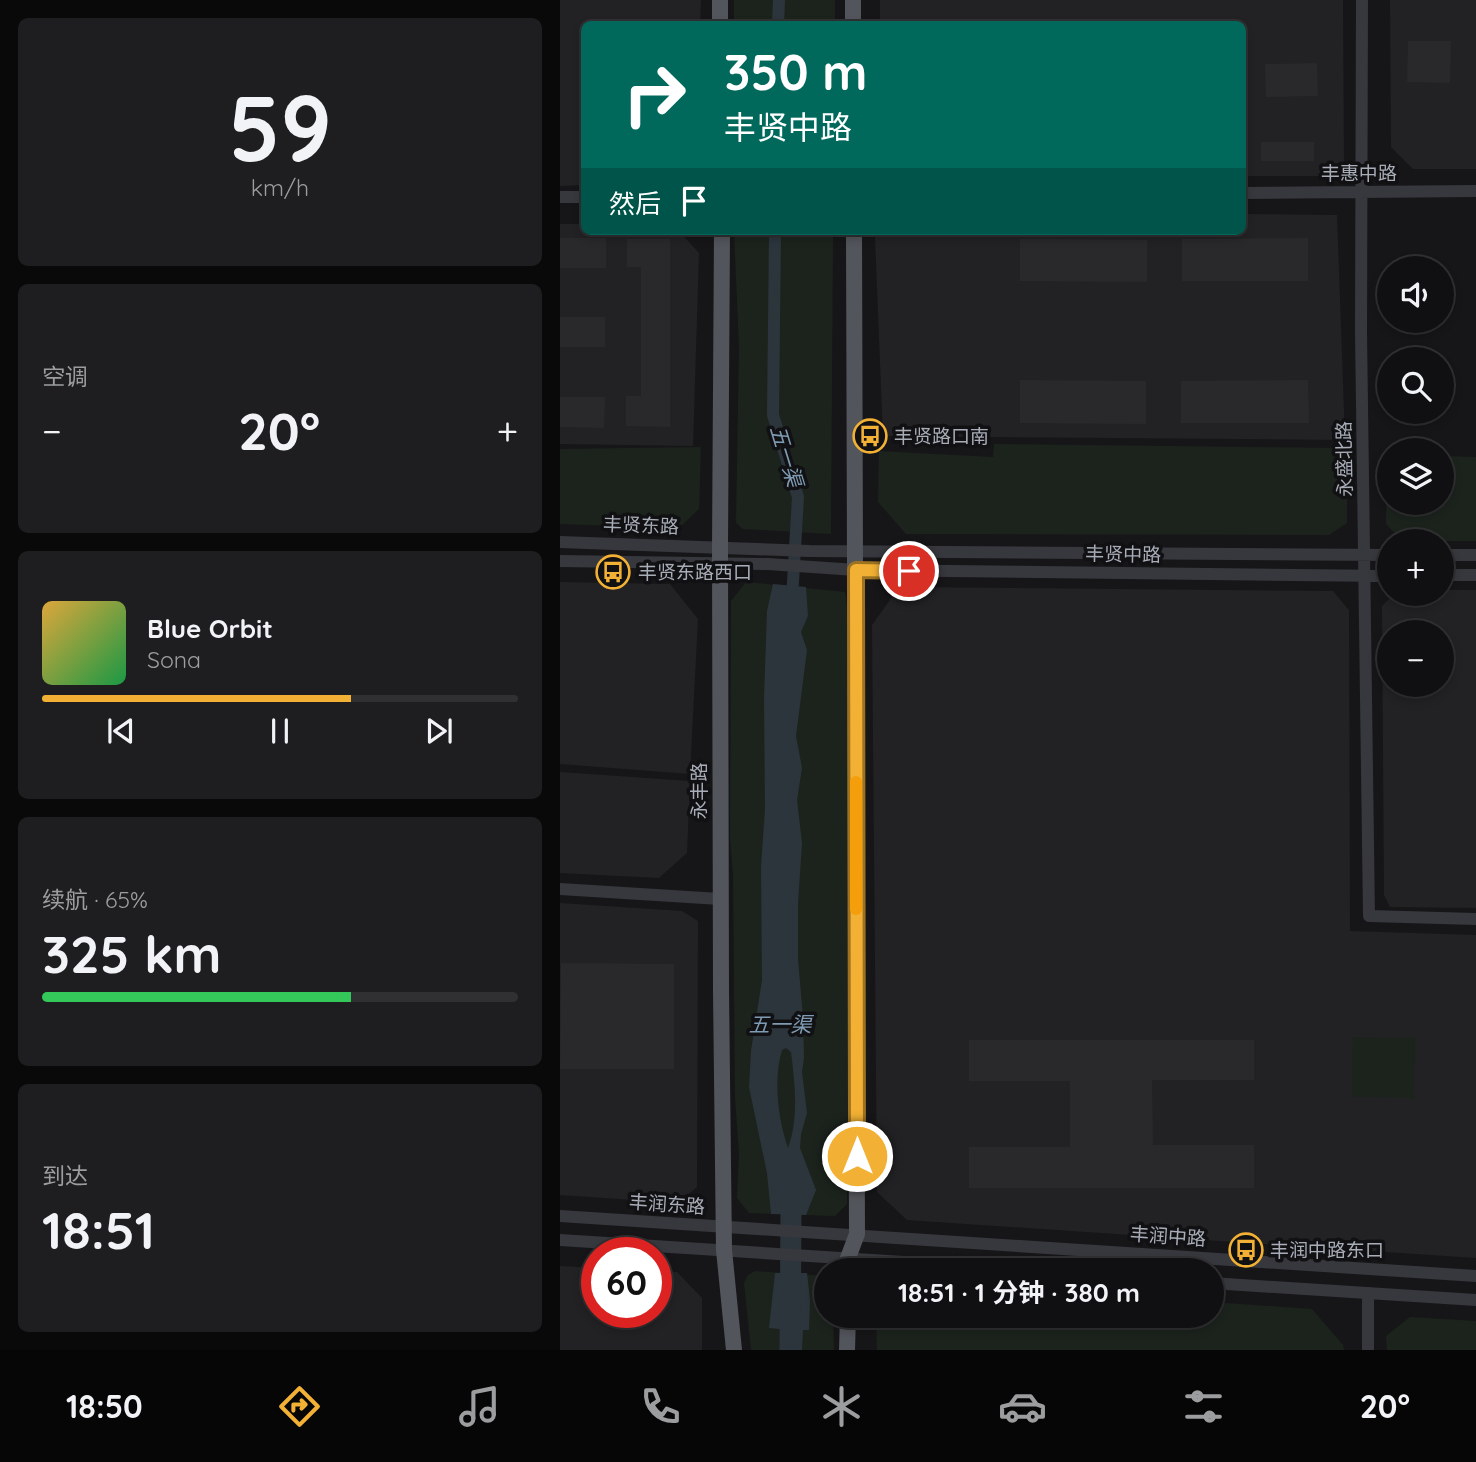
<!DOCTYPE html>
<html lang="zh">
<head>
<meta charset="utf-8">
<style>
  :root { --surface:#101012; --page:#1e1e20; --text:#f1f3f6; --muted:#9c9d9f; --line:#303032; --accent:#f2b134 }
  body { margin:0; font-family:Quicksand,"Noto Sans SC",sans-serif; background:var(--page); color:var(--text); height:100vh; display:flex; flex-direction:column; font-size:26px; white-space:nowrap }
  * { box-sizing:border-box; margin:0 }
  p { font-size:23px; color:var(--muted) }
  .icon { flex:none; width:38px; height:38px; fill:none; stroke:currentColor; stroke-width:2; stroke-linecap:round; stroke-linejoin:round }
  .map { position:relative; flex:1; overflow:hidden }
  .details { display:flex; flex-direction:column; gap:18px; padding:18px; background:#09090a; width:560px }
  .details>* { flex:none }
  .banner { position:absolute; left:21px; top:21px; width:665px; height:214px; border-radius:10px; box-shadow:0 4px 10px #0003,0 0 0 2px var(--line); background:#00695c; color:#fff; overflow:hidden }
  .fabs { position:absolute; left:817px; top:256px; display:grid; gap:14px }
  .fabs a { display:grid; place-items:center; width:77px; height:77px; border-radius:50%; background:var(--surface); box-shadow:0 4px 10px #0003,0 0 0 2px var(--line); font-size:35px }
  .speed { position:absolute; left:21px; top:1237px; display:flex; gap:14px; font-size:35px; font-weight:700; text-align:center }
  .speed>* { display:grid; place-content:center; width:91px; height:91px; border-radius:50%; background:var(--surface); box-shadow:0 4px 10px #0003,0 0 0 2px var(--line); line-height:1 }
  .speed .limit { border:10px solid #d22; background:#fff; color:#111 }
  .pin { position:absolute; display:grid; place-items:center; width:60px; height:60px; color:#fff; margin:-30px; border:4px solid #fff; border-radius:50%; box-shadow:0 2px 7px #0007 }
  .me { position:absolute; width:77px; margin:-38px; rotate:0deg; stroke-linejoin:round; filter:drop-shadow(0 0 5px #0008) }
  .turn { display:flex; align-items:center; gap:24px; height:147px; padding:0 28px; font-size:32px }
  .turn .icon { width:91px; height:91px; stroke-width:2.5 }
  .turn b { display:block; font-size:49px; line-height:60px }
  .then { display:flex; align-items:center; height:66px; padding:0 28px; background:#0003; gap:14px; font-size:26px }
  .big { font-size:52px; font-weight:700; line-height:1.1 }
  .details .tile { flex:1; display:flex; flex-direction:column; justify-content:center; gap:10px; min-width:0; padding:0 24px; border-radius:10px; background:var(--page) }
  .details .dial { align-items:center; gap:0 }
  .dial b { font-size:91px; line-height:1 }
  .song { display:flex; align-items:center; gap:21px }
  .cover { width:84px; height:84px; border-radius:10px; background:linear-gradient(135deg,hsl(40 70% 55%),hsl(140 70% 35%)) }
  .played { height:7px; border-radius:4px; background:linear-gradient(90deg,var(--accent) 65%,var(--line) 65%) }
  .keys { display:flex; justify-content:space-around; direction:ltr }
  .heat { display:flex; justify-content:space-between; align-items:center; font-size:38px; direction:ltr }
  .charge { height:10px; border-radius:5px; background:linear-gradient(90deg,#34c759 65%,var(--line) 0) }
  .trip { position:absolute; left:254px; top:1258px; width:410px; height:70px; border-radius:35px; background:var(--surface); box-shadow:0 4px 10px #0003,0 0 0 2px var(--line); font-weight:700; line-height:70px; text-align:center }
  .menu { display:flex; height:112px; justify-content:space-around; align-items:center; background:#060607; color:var(--muted) }
  .menu .icon { width:49px; height:49px }
  .menu .selected { color:var(--accent) }
  .menu b { font-size:32px; color:var(--text) }
  main { display:flex; flex:1; min-height:0 }
  .map>svg:first-child { display:block }
  .built { fill:#222225; fill-rule:evenodd }
  .green { fill:#1c231d }
  .water { fill:#2c353c; fill-rule:evenodd }
  .lines { fill:none; stroke-linecap:round; stroke-linejoin:round }
  .canal { stroke:#2c353c; stroke-width:12 }
  .river { stroke:#2c353c; stroke-width:21 }
  .building { fill:#29292c }
  .minor { stroke:#37383d; stroke-width:12 }
  .major { stroke:#53555c; stroke-width:16 }
  .route-casing { stroke:#9d7322; stroke-width:18 }
  .route { stroke:#f2b134; stroke-width:12 }
  .slow { stroke:#f59e0b; stroke-width:12 }
  .labels { text-anchor:middle; stroke-width:7; stroke-linejoin:round; paint-order:stroke }
  .street-label { font-size:19px; fill:#a8adb8; stroke:#111113 }
  .poi-label { font-size:19px; fill:#a8adb8; stroke:#111113; text-anchor:start }
  .water-label { font-size:21px; font-style:italic; fill:#7f9bb3; stroke:#111113 }
</style>
</head>
<body>
<main>
<section class="details">
<div class="tile dial"><b>59</b><p>km/h</p></div>
<div class="tile"><p>空调</p>
<div class="heat"><a>−</a><b class="big">20°</b><a>+</a></div>
</div>
<div class="tile">
<div class="song"><i class="cover"></i><div><b>Blue Orbit</b><p>Sona</p></div></div>
<div class="played"></div>
<div class="keys"><svg class="icon" aria-label="previous" viewBox="0 0 24 24"><path d="M18 5L8 12l10 7zM5 5v14"/></svg><svg class="icon" aria-label="pause" viewBox="0 0 24 24"><path d="M8 5v14M16 5v14"/></svg><svg class="icon" aria-label="next" viewBox="0 0 24 24"><path d="M6 5l10 7-10 7zM19 5v14"/></svg></div>
</div>
<div class="tile"><p>续航 · 65%</p><b class="big">325 km</b><div class="charge"></div></div>
<div class="tile"><p>到达</p><b class="big">18:51</b></div>
</section>
<div class="map">
<svg width="916" height="1350" viewBox="0 0 916 1350">
  <rect width="100%" height="100%" fill="#161618"/>
  <path class="built" d="M0,0H141L140,24H24V185L0,186Z
    M320,0H783L784,164L767,176H683L682,24H320Z
    M830,0H916V169H853L831,147Z
    M683,214L777,215L785,440L323,436L315,238L318,231H682Z
    M0,224H24V231H119L139,253L133,446L0,444Z
    M0,582L110,584L138,619L130,774L0,764Z
    M339,587L773,591L789,610L790,931L916,935V1258L347,1220L317,1192L312,625Z
    M882,590H916V908L830,907L824,895L822,606L835,593H882ZM830,632H882V684H830Z
    M0,772L130,781L127,853L99,878L0,873Z
    M0,903L122,911L138,921L137,1187L118,1203L0,1195Z
    M0,1266L37,1268V1312H96V1271L117,1272L142,1298V1350H0Z"/>
  <path class="green" d="M174,0H275V24H174Z
    M174,231H273L271,534L183,529L176,523L179,347Z
    M434,444L787,448V523L769,535L346,534L318,502L319,451L433,457Z
    M141,447L139,509L119,528L0,524V449Z
    M827,456H830V502H882V456L916,457V541H842L826,524Z
    M186,582L285,592L289,621L287,1204L275,1216L189,1213L177,1198L179,1153L175,1097L173,875L170,839L171,601Z
    M793,1037L855,1038L854,1098L792,1097Z
    M195,1271L266,1276V1316H273L274,1350H191L184,1283L188,1275Z
    M651,1302L752,1309L783,1345L784,1350H317L316,1316H651Z
    M850,1317L916,1321V1350H827L826,1336Z"/>
  <path class="water" d="M213,584L246,587L248,616L241,632L247,650L236,736L242,768L237,800L242,843L238,904V959L243,1018L244,1058L242,1072L247,1113L241,1134L240,1148L256,1190L246,1215L211,1214L207,1173L189,1087L191,1051L202,980L201,867L205,809L204,698L207,611ZM226,1048L231,1052C235,1083 239,1118 228,1148C218,1119 213,1080 222,1050Z
    M215,1273H247L250,1300L249,1330H243L242,1350H221L220,1329L209,1328Z"/>
  <g class="lines">
    <path class="canal" d="M218,24L219,0
      M215,231L213,415L238,497L232,599"/>
    <path class="river" d="M225,1186L231,1214L230,1350"/>
  </g>
  <path class="building" d="M848,41H891L890,83L847,82Z
    M757,63L758,96L706,97L705,64Z
    M701,142H754V161H701Z
    M0,238H46V268H0Z
    M748,238V281H622V239Z
    M67,239H110V427L66,426V396H81V267H67Z
    M460,239L587,240V282L460,281Z
    M0,317H45V347H0Z
    M460,380L586,381V424L460,423Z
    M748,380L749,423H621V381Z
    M0,397H45L44,428L0,427Z
    M1,963L114,964V1069H0Z
    M409,1040H694V1080H592L593,1145H694V1188H409V1147H510V1081H409Z"/>
  <g class="lines">
    <path class="minor" d="M802,0L801,332L809,916L916,919
      M682,193L916,191
      M0,197H24
      M0,542L249,551L830,555
      M882,555H916
      M0,561L208,564L296,570L830,576
      M882,575H916
      M0,889L160,899
      M0,1216L916,1276
      M0,1240L470,1270
      M651,1283L916,1300
      M808,1293V1350"/>
    <path class="major" d="M160,0V24
      M293,0V24
      M162,231L160,548L161,991L164,1250L174,1350
      M288,1270V1258L297,1234L294,231
      M287,1350L288,1316"/>
  </g>
  <g class="lines">
    <defs>
      <path id="route" d="M297,1156L296,570L349,571"/>
    </defs>
    <use href="#route" class="route-casing"/>
    <use href="#route" class="route"/>
    <path class="slow" d="M296,782V909"/>
  </g>
  <defs>
    <symbol id="bus-ring" viewBox="-11 -11 22 22"><circle r="9.5" fill="#111113" stroke="#f2b134" stroke-width="1.5"/><path d="M-5-6H5V4H4V6H2V4H-2V6H-4V4H-5ZM-3.5-4V0h7V-4ZM-3.5 1.2v1.5H-2V1.2ZM2 1.2v1.5H3.5V1.2Z" fill="#f2b134"/></symbol>
  </defs>
  <g fill-rule="evenodd">
    <use href="#bus-ring" x="291" y="417" width="38" height="38"/>
    <use href="#bus-ring" x="34" y="553" width="38" height="38"/>
    <use href="#bus-ring" x="667" y="1231" width="38" height="38"/>
  </g>
  <g class="labels">
    <g class="street-label">
      <text x="799" y="180">丰惠中路</text>
      <text transform="translate(784 459) rotate(-91)" y="7">永盛北路</text>
      <text transform="translate(81 525) rotate(2)" y="7">丰贤东路</text>
      <text transform="translate(563 554) rotate(1)" y="7">丰贤中路</text>
      <text transform="translate(139 791) rotate(-90)" y="7">永丰路</text>
      <text transform="translate(107 1204) rotate(4)" y="7">丰润东路</text>
      <text transform="translate(608 1236) rotate(4)" y="7">丰润中路</text>
    </g>
    <g class="poi-label">
      <text x="334" y="443">丰贤路口南</text>
      <text x="78" y="579">丰贤东路西口</text>
      <text x="710" y="1257">丰润中路东口</text>
    </g>
    <g class="water-label">
      <text transform="translate(226 456) rotate(73)" y="7">五一渠</text>
      <text x="220" y="1032">五一渠</text>
    </g>
  </g>
</svg>
<div class="fabs">
<a><svg class="icon" aria-label="sound" viewBox="0 0 24 24"><path d="M4 9h4l5-4v14l-5-4H4zM17 9q2 3 0 6"/></svg></a>
<a><svg class="icon" aria-label="search" viewBox="0 0 24 24"><circle cx="10" cy="10" r="6"/><path d="M15 15l6 6"/></svg></a>
<a><svg class="icon" aria-label="layers" viewBox="0 0 24 24"><path d="M12 4l9 5-9 5-9-5zM3 14l9 5 9-5"/></svg></a>
<a>+</a>
<a>−</a>
</div>
<div class="speed"><div class="limit">60</div></div>
<div class="pin" style="left:349px;top:571px;background:#d93025"><svg class="icon" aria-label="arrive" viewBox="0 0 24 24"><path d="M6 21V4h12l-3 4 3 4H6"/></svg></div>
<svg class="me" style="left:297px;top:1156px" viewBox="-20 -20 40 40"><circle r="17" fill="#f2b134" stroke="#fff" stroke-width="3"/><path d="M0-11L8 9 0 5-8 9z" fill="#fff"/></svg>
<div class="trip">18:51 · 1 分钟 · 380 m</div>
<div class="banner">
<div class="turn"><svg class="icon" aria-label="right" viewBox="0 0 24 24"><path d="M7 20v-9h11M14 6l5 5-5 5"/></svg><div><b>350 m</b>丰贤中路</div></div>
<div class="then">然后<svg class="icon" aria-label="arrive" viewBox="0 0 24 24"><path d="M6 21V4h12l-3 4 3 4H6"/></svg></div>
</div>
</div>
</main>
<nav class="menu">
<b>18:50</b>
<svg class="icon selected" aria-label="directions" viewBox="0 0 24 24"><path d="M12 3l9 9-9 9-9-9zM9 14v-3h6M13 9l2 2-2 2"/></svg>
<svg class="icon" aria-label="music" viewBox="0 0 24 24"><path d="M9 18V5l10-2v13"/><circle cx="6" cy="18" r="3"/><circle cx="16" cy="16" r="3"/></svg>
<svg class="icon" aria-label="phone" viewBox="0 0 24 24"><path d="M5 4h4l2 5-3 2q2 4 5 5l2-3 5 2v4C11 20 4 13 5 4z"/></svg>
<svg class="icon" aria-label="climate" viewBox="0 0 24 24"><path d="M12 3v18M4 7l16 10M4 17L20 7"/></svg>
<svg class="icon" aria-label="car" viewBox="0 0 24 24"><path d="M5 17H2v-5l4-1 3-4h7l3 4 3 1v5h-3M9 17h6M6 11h13"/><circle cx="7" cy="17" r="2"/><circle cx="17" cy="17" r="2"/></svg>
<svg class="icon" aria-label="filters" viewBox="0 0 24 24"><path d="M4 7h16M4 17h16"/><circle cx="9" cy="7" r="2"/><circle cx="15" cy="17" r="2"/></svg>
<b>20°</b>
</nav>
</body>
</html>
